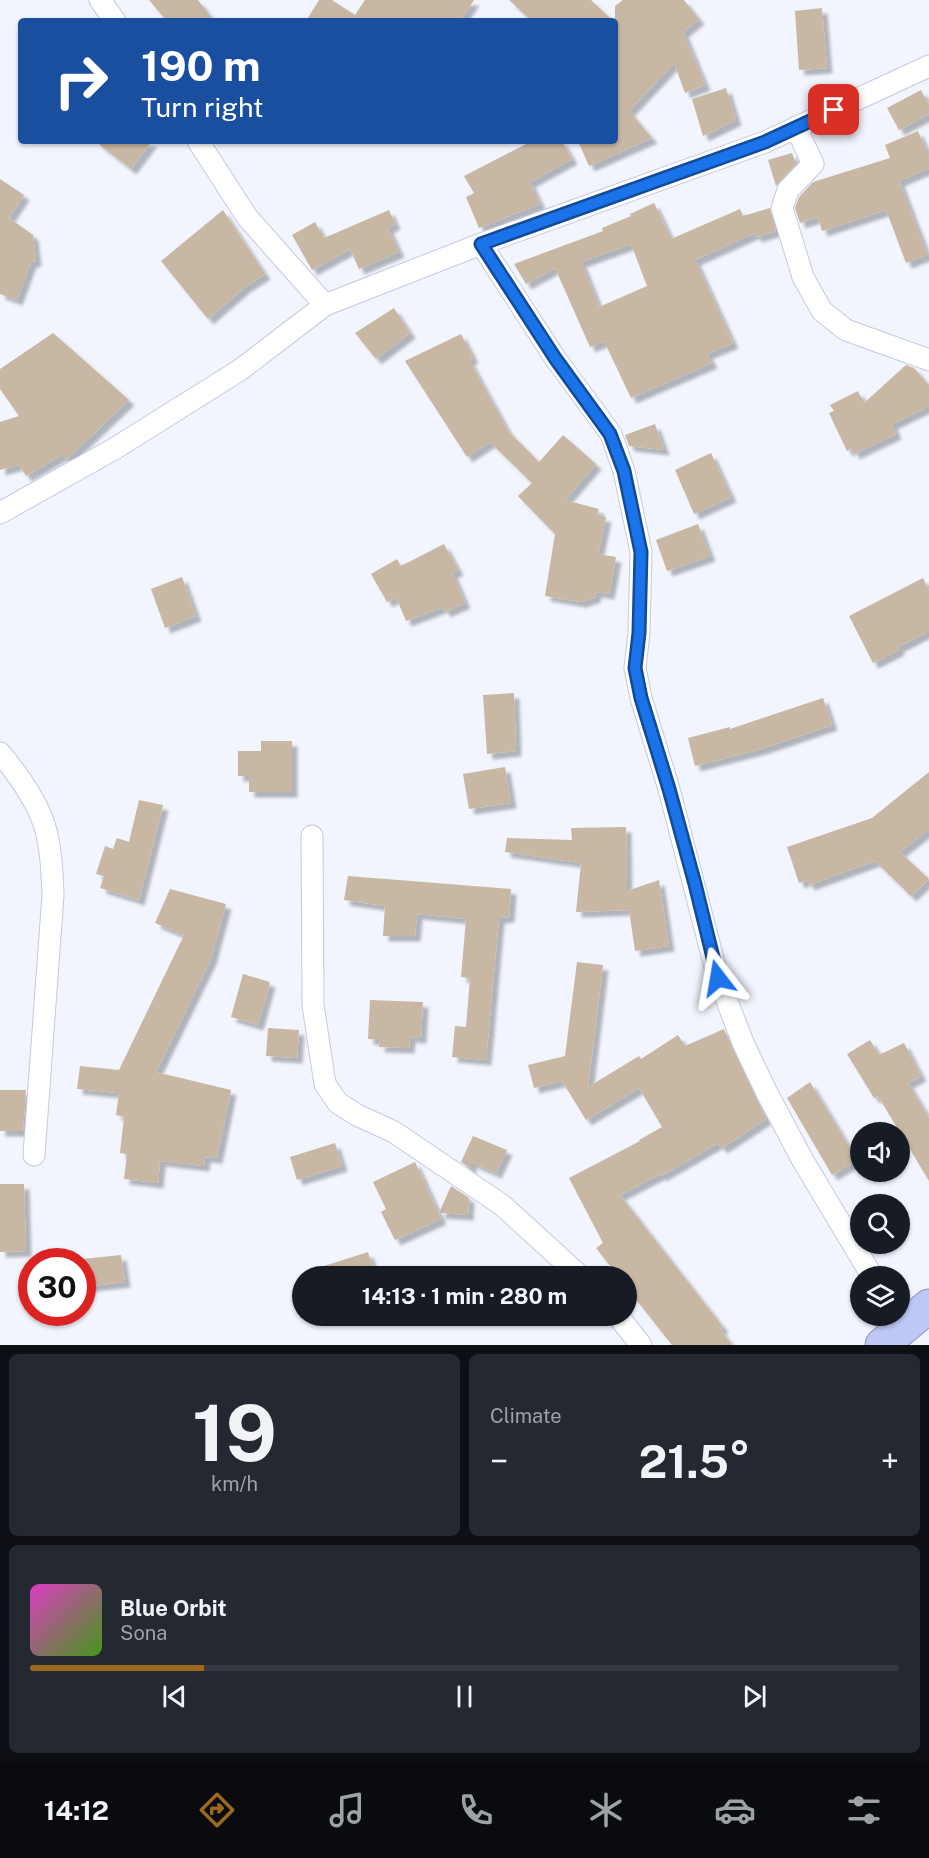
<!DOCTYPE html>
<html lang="en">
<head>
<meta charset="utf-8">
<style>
  :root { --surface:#171b24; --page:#242831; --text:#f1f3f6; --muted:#9ea1a6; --line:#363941; --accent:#9b681e }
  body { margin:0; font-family:"Public Sans",sans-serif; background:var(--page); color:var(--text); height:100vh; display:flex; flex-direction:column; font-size:22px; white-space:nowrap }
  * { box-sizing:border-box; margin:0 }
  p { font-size:20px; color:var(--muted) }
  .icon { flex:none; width:33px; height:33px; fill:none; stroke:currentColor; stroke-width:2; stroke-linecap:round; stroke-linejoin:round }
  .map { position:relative; height:1345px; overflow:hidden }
  .details { display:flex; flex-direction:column; gap:9px; padding:9px; background:#0d0f14; flex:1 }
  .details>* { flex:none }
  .guide { position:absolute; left:18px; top:18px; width:600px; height:126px; border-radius:6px; box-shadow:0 2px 4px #0004; background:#1a4fa0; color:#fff; overflow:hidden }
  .fabs { position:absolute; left:850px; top:1122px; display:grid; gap:12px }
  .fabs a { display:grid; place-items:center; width:60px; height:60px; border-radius:50%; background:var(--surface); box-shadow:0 2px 4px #0004; font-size:30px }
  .speed { position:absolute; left:18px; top:1248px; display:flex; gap:12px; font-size:30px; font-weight:700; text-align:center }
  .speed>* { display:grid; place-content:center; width:78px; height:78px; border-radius:50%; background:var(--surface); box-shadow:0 2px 4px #0004; line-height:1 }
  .speed .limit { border:9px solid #d22; background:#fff; color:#111 }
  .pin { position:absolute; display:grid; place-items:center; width:51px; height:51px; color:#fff; margin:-26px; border-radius:12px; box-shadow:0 3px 9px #0006 }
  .me { position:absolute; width:66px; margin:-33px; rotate:346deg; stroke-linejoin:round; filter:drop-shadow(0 0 4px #0008) }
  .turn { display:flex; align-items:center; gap:21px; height:126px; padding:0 24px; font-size:27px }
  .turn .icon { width:78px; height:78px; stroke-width:2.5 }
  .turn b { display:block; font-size:42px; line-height:51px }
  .big { font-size:45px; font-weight:700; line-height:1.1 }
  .details .widget { flex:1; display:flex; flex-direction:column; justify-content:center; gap:9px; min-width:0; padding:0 21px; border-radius:9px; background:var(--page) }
  .details .dial { align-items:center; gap:0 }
  .dial b { font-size:78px; line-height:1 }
  .song { display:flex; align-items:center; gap:18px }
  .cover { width:72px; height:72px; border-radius:9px; background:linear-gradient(135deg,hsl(310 70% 55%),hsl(100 70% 35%)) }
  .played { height:6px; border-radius:3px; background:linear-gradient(90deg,var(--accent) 20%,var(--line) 20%) }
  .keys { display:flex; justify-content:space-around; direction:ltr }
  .heat { display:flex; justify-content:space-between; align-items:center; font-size:33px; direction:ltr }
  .details .tiles { flex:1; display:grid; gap:9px; grid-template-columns:1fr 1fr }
  .widget:last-child { grid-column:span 2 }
  .trip { position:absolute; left:292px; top:1266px; width:345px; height:60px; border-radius:30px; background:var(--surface); box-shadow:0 2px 4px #0004; font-weight:700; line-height:60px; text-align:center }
  .tab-bar { display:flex; height:96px; justify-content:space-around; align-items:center; background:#090b0e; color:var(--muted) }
  .tab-bar .icon { width:42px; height:42px }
  .tab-bar .on { color:var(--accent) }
  .tab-bar b { font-size:27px; color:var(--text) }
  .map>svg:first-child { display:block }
  .building { fill:#c8b7a3; fill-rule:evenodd; filter:url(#shadow) }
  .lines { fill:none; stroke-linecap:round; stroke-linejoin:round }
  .street-casing { stroke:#c4cae1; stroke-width:23 }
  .highway-casing { stroke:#8e95b6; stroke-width:35 }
  .street { stroke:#fff; stroke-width:21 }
  .highway { stroke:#bec7f5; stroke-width:33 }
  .route-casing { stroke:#114b97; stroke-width:15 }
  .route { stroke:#1a73e8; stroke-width:10 }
</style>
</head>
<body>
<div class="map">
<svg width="929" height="1345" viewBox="0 0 929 1345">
  <defs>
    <filter id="shadow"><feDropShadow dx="5.5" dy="5.5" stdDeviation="1.5" flood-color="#0004"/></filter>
  </defs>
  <rect width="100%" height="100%" fill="#f2f4fe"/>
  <path class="building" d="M149,0H198L214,21H167Z
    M319,0H332L355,15L365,0H474L460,21H306Z
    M509,0H591L613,21H532Z
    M623,0H684L699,19L683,32L705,85L685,93L674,63L629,111L652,138L589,166L578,141H615V6Z
    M822,8L827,68L799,70L795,11Z
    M726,88L736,120L703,136L692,99Z
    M921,90L929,105V114L899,130L887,108Z
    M918,131L929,157V168L899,181L927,255L906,263L886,210L822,231L818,217L800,223L795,208L799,197L813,182L890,158L885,145Z
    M95,141H152L131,169Z
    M532,141H562L572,159L530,182L540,204L479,228L466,197L474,193L464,176Z
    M792,153L796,164L776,186L768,160Z
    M0,179L24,195L9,218L33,235L36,261L31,262L17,300L0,294Z
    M654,203L671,239L740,209L743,216L770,208L776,231L756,237L755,233L695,260L733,343L707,354L712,363L631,398L604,341L590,347L555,268L526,284L514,264L603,231L602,228L631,216L630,214ZM631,244L647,286L599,307L581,262Z
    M223,210L265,274L245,287L208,319L161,261Z
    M389,210L395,224L388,228L399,252L359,269L350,249L312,270L292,235L315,222L324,238Z
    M394,308L410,333L376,359L355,333Z
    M53,333L129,400L67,459L62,455L26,476L19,465L0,470V422L19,416L0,389V369Z
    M461,334L473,358L469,360L508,431L539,462L563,435L596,464L565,500L599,509L597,515L606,517L598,554L616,557L609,594L596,592L595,597L581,602L545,596L555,534L518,496L532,483L490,442L467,457L405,361Z
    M906,365L914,368L929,385V406L892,424L896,434L854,454L852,448L847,451L829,413L834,411L830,405L858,391L864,403Z
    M655,424L664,450L629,446L625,435Z
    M711,453L731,497L694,514L675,470Z
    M698,524L710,556L667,571L656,540Z
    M444,544L458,570L452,573L465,603L445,612L443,607L406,621L396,597L387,602L371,574L397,559L401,566Z
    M182,577L196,616L165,628L151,589Z
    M923,578L929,591V631L898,647L899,650L873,663L849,616Z
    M514,693L516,751L487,754L483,695Z
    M823,698L832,725L761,749L695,766L688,738L730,727V729Z
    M261,741H292V792H249V776H238V751H261Z
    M505,767L511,803L469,809L463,774Z
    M929,772V829L900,852L929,879L911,896L875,861L809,885L807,880L799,883L787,847L872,818Z
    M139,800L163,805L139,900L100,888L104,876L96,874L105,846L113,849L117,838L129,842Z
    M626,827L627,891L659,880L669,946L635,951L629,910L576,912L581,863L505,852L507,838L572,840L571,828Z
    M348,876L511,889L509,917L499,918L486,1060L452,1057L455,1026L466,1027L470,978L461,977L466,919L417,914L415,936H383L385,906L344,900Z
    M170,889L226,904L211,959L156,1072L231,1090L217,1158L205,1157L204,1166L160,1161L158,1183L124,1179L127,1154L120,1153L124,1117L116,1115L119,1093L77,1089L80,1066L119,1070L184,935L155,923Z
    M577,962L603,965L588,1087L639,1056L641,1059L678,1035L685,1046L724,1029L766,1119L722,1148L718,1143L661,1176L660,1174L620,1195L723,1327L720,1329L732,1345H672L627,1288V1276H618L596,1248L603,1243L569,1178L640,1141L639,1140L662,1127L639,1088L586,1120L562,1081L534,1088L528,1065L565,1056Z
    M243,974L270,982L258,1025L231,1017Z
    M370,1000L423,1002L421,1038L410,1037L409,1048L379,1047L380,1040L368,1039Z
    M268,1028L299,1030L297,1058L266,1056Z
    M870,1040L879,1055L904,1043L921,1076L908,1083L929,1118V1181L878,1096L874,1098L847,1054Z
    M810,1082L857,1160L832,1175L787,1098Z
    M0,1090H26L23,1131H0Z
    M473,1136L507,1150L496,1173L471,1162V1169L461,1162Z
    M335,1143L342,1166L297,1180L290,1157Z
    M415,1162L441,1219L395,1240L381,1212L386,1209L373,1182Z
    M0,1184H24L26,1251L0,1252Z
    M451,1186L469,1198L468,1215L439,1213Z
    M368,1252L376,1276H305V1272Z
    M121,1255L125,1282L82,1287V1259Z"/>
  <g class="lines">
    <defs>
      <path id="street" d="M100,0L115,21
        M796,127L813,164L788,190L782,208L803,277L822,311L846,330L929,360
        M198,141L247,217L325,305
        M481,244L555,358L611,434L624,471L641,552L639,633L635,668L641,698L669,789L718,978L744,1045L767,1093L802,1159L872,1276
        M0,513L114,449L240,370L325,305L481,244L765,142L929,66
        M0,753C16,772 31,792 41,816C51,839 52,870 53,895L34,1155
        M312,836L313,1005L325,1084L338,1103L357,1115L394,1132L502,1205L580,1276
        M618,1316L641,1345"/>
      <path id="highway" d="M882,1345L929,1306"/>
    </defs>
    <use href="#street" class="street-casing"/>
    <use href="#highway" class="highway-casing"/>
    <use href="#street" class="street"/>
    <use href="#highway" class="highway"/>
  </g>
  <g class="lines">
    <defs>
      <path id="route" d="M718,978L695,884L669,789L641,698L635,668L639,633L641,552L624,471L610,434L555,358L481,244L765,142L834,110"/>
    </defs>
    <use href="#route" class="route-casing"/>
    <use href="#route" class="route"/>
  </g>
</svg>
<div class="fabs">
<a><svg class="icon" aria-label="sound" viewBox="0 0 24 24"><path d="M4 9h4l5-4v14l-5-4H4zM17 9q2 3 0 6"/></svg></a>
<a><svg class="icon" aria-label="search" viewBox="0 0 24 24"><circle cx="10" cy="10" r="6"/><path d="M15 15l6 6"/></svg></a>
<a><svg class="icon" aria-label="layers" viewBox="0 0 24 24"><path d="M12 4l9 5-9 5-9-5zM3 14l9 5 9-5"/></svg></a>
</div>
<div class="speed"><div class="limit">30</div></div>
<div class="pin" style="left:834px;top:110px;background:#d93025"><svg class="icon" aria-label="arrive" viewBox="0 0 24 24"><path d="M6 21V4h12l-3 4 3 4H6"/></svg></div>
<svg class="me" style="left:718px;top:978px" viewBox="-20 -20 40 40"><path d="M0-17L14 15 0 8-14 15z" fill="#1a73e8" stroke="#fff" stroke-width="4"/></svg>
<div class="trip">14:13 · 1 min · 280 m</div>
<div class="guide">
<div class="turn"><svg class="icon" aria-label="right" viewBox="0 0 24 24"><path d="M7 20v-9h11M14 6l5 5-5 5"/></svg><div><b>190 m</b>Turn right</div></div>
</div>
</div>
<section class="details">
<div class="tiles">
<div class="widget dial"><b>19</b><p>km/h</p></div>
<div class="widget"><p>Climate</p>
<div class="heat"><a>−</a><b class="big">21.5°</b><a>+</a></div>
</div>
<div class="widget">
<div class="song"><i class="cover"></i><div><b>Blue Orbit</b><p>Sona</p></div></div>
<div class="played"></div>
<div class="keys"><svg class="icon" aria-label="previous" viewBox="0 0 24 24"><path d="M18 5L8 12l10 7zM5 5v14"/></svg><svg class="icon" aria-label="pause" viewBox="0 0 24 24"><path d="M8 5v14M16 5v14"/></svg><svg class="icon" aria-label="next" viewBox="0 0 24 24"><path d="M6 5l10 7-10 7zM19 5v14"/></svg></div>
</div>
</div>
</section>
<nav class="tab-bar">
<b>14:12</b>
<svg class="icon on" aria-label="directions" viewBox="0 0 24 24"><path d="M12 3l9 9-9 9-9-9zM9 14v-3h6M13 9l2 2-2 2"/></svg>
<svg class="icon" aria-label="music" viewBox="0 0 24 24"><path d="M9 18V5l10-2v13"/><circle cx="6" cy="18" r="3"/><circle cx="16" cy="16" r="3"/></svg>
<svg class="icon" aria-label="phone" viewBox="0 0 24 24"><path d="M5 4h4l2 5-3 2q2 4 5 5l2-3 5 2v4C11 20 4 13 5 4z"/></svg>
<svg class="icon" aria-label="climate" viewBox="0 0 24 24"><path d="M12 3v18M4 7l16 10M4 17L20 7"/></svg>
<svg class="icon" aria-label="car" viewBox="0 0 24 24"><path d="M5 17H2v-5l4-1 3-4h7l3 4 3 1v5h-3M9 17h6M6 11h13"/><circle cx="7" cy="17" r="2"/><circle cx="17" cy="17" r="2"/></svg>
<svg class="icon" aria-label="filters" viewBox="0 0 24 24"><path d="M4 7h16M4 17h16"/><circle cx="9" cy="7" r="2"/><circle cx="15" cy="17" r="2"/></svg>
</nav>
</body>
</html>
